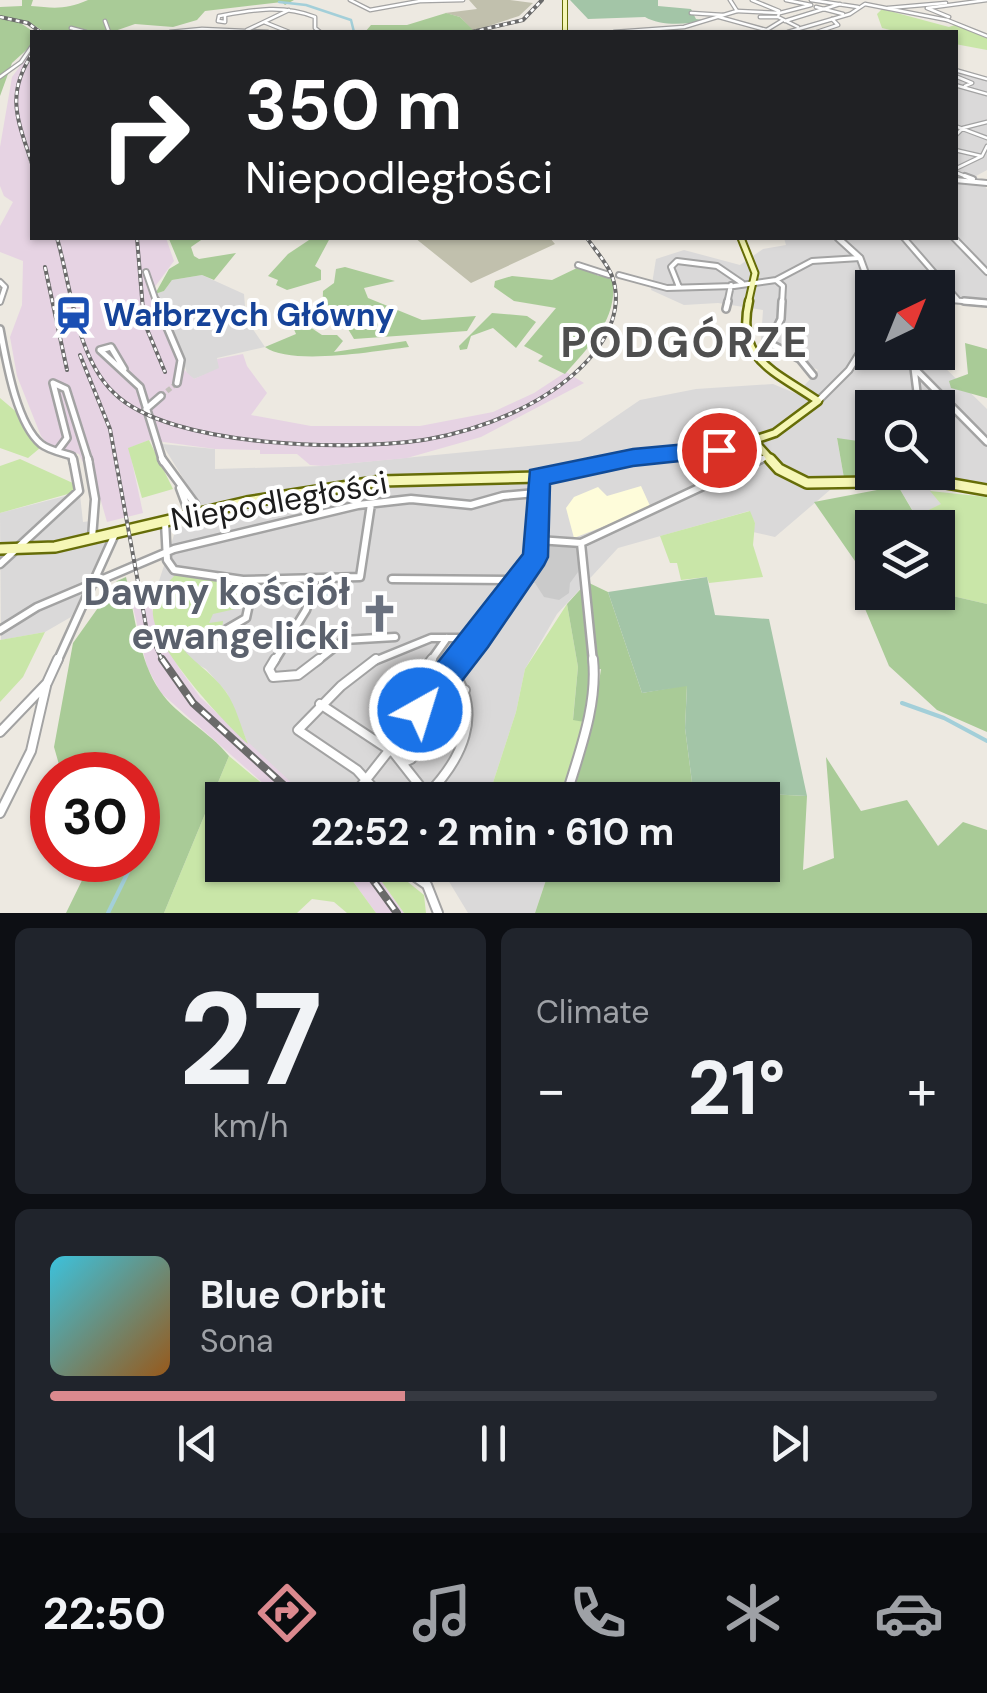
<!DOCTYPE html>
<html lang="en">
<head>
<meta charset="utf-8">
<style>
  :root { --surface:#171b24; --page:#20242c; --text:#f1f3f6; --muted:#9ea1a6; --line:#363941; --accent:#db898e }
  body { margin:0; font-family:"DM Sans",sans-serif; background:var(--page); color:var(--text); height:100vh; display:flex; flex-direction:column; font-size:38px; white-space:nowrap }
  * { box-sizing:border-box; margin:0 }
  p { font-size:32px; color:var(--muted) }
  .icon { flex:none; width:55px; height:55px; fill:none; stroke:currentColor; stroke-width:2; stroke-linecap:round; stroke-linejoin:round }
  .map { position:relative; height:913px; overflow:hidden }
  .side { display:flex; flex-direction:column; gap:15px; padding:15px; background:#0d0f14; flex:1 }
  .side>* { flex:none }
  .guide { position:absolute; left:30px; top:30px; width:928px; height:210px; border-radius:0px; box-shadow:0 2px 8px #0004; background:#202124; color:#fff; overflow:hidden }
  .needle { width:65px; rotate:43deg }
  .controls { position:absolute; left:855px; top:270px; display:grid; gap:20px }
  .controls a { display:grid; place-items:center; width:100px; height:100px; border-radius:0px; background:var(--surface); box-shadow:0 2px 8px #0004; font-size:50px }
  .speed { position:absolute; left:30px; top:752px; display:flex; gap:20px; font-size:50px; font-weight:700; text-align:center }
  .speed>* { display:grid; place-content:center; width:130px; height:130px; border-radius:50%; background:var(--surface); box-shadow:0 2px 8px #0004; line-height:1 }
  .speed .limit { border:15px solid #d22; background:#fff; color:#111 }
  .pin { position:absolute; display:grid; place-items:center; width:85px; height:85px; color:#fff; margin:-42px; border:5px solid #fff; border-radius:50%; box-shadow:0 2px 10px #0007 }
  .me { position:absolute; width:110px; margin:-55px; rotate:39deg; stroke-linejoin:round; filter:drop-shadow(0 0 8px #0008) }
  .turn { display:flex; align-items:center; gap:35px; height:210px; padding:0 50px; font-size:45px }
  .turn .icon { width:130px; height:130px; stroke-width:2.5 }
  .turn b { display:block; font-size:70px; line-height:85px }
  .big { font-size:75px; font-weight:700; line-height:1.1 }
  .side .widget { flex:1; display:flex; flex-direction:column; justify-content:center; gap:15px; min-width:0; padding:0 35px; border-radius:15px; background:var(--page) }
  .side .dial { align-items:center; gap:0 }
  .dial b { font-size:130px; line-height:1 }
  .song { display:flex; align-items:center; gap:30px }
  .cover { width:120px; height:120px; border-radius:15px; background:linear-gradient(135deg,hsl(190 70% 55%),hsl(30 70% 35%)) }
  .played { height:10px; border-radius:5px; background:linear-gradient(90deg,var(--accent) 40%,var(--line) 40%) }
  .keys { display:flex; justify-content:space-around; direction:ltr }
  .heat { display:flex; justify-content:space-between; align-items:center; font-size:55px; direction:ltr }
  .side .tiles { flex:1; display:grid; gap:15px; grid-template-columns:1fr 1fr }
  .widget:last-child { grid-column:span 2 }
  .trip { position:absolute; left:205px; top:782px; width:575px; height:100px; border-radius:0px; background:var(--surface); box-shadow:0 2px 8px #0004; font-weight:700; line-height:100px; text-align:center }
  .tab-bar { display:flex; height:160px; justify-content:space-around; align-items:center; background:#090b0e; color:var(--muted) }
  .tab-bar .icon { width:70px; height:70px }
  .tab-bar .active { color:var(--accent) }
  .tab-bar b { font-size:45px; color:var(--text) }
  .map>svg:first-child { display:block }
  .residential { fill:#dad9d9 }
  .industrial { fill:#e6d3e3 }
  .education { fill:#fefcda }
  .religious { fill:#cacaca }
  .construction { fill:#c1c0ad }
  .grass { fill:#c9e6a8 }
  .forest { fill:#a9cb97 }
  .cemetery { fill:#a3c5a7 }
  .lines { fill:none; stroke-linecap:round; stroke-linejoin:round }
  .stream-far1 { stroke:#a3cfd9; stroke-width:2.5 }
  .stream { stroke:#a3cfd9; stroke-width:4 }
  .minor-tunnel { stroke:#c3c0ba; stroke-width:5; stroke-dasharray:5 2.5; stroke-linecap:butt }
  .minor-far4-casing { stroke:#a3a3a3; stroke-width:5 }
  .minor-far3-casing { stroke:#a3a3a3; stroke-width:8 }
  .minor-far2-casing { stroke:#a3a3a3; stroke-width:10 }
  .minor-far1-casing { stroke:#a3a3a3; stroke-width:11 }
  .minor-casing { stroke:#a3a3a3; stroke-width:12 }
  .tertiary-far1-casing { stroke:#a3a3a3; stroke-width:5 }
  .tertiary-casing { stroke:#a3a3a3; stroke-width:9 }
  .secondary-far3-casing { stroke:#666d08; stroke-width:6 }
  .secondary-far2-casing { stroke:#666d08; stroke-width:9 }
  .secondary-far1-casing { stroke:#666d08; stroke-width:11 }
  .secondary-casing { stroke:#666d08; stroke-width:14 }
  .minor-far4 { stroke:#fff; stroke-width:2.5 }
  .minor-far3 { stroke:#fff; stroke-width:4 }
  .minor-far2 { stroke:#fff; stroke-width:5 }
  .minor-far1 { stroke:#fff; stroke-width:6 }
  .minor { stroke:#fff; stroke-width:8 }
  .tertiary-far1 { stroke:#fff; stroke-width:2.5 }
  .tertiary { stroke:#fff; stroke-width:5 }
  .secondary-far3 { stroke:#f6f7b6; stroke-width:4 }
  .secondary-far2 { stroke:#f6f7b6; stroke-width:5 }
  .secondary-far1 { stroke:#f6f7b6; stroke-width:6 }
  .secondary { stroke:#f6f7b6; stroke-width:9 }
  .rail-far1-casing { stroke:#6a6a6a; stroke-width:4 }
  .rail-casing { stroke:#6a6a6a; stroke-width:8 }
  .rail-far1 { stroke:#fff; stroke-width:2.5; stroke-dasharray:4; stroke-linecap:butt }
  .rail { stroke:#fff; stroke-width:4; stroke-dasharray:11; stroke-linecap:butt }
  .route { fill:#1a73e8; stroke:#114b97; stroke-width:2.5 }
  .labels { text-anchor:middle; stroke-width:8; stroke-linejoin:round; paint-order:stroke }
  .transit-label { font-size:32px; font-weight:bold; fill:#164399; stroke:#fff; text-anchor:start }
  .street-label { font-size:32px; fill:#1c1c1c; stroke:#fff }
  .near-worship-label { font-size:38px; font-weight:bold; fill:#5b616d; stroke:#fff; text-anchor:end }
  .district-label { font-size:42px; font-weight:bold; letter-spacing:2.5px; fill:#4f4f4f; stroke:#fff }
</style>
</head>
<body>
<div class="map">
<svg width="987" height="913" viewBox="0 0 987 913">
  <rect width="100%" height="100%" fill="#ede9e1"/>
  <path class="residential" d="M955,69L987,77V170L976,176L987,189V301L938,302V288H872V352L936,353L937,360L987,409V495L942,485L927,486L942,504L916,516L898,486L913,473L938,472V408H872V443L837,439L844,478L775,537L753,532L755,523L749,511L618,548L557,614L525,669L516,712L488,798L492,800H310L248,744L227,693L206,669L188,659L158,613V584L176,529L207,517L162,444L215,449V469L322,466L580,441L640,400L696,389L773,384L797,394L818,370L761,340L763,310L718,303L684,305L651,290L656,259L684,250L740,265L763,249L786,245L784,238H955Z
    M202,275L244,294L246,319L265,347L217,358L220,369L194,379L187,374L179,343L155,294L164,291L172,280Z
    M73,494L80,495L83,522L91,521L93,539L110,538L71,617L45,632L1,640L0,513Z
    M433,865H551L535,913H468L442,870Z"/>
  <path class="industrial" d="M32,50V238H166L174,261L154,288V298L181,367L194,379L219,368L217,359L243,354L247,366L267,393L251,415L311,426H420L493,412L534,393L566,372L584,383L481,437L407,458L322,466L310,465L297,454H260V450L215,449L149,440L129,448L143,513L107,522L101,501L79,454L48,445L41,436L17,376L10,337L22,305L23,261L0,252V226L13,202L4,196L0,186V147L12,77Z
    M147,589L155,621L179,668L200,697L310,800H282L161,693L147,667L130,594Z
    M341,865H370L404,913H376Z"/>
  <path class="education" d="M641,486L651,508L574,538L566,508L574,497L598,487L607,496Z"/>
  <path class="religious" d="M543,544L578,548V572L570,583L569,593L559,600L544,597L535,583L524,582L534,566H540Z"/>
  <path class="construction" d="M469,0H510L533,3L519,16L473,31L460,17L445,13L477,9Z
    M415,238H550L555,244L471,283Z"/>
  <path class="grass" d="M882,9L949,27L955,25L987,38V50L955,44V32H898L882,28L877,14Z
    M0,398L20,415L40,448L28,458L0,448Z
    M149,440L173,489L142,498L128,448Z
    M20,459L75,484V492L0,513V466Z
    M930,491L987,497V604L948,595L938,566V528L922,527L916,516L941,504Z
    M750,511L755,523L753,545L763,577L709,583L707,577L681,580L677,563H670L660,536Z
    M175,575L250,583L244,607L213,614L209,623L223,621L222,631L196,642L184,634L176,640C190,661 211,671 226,692C236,706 241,727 248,744C223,721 148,643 153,608C156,595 166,585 175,575Z
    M567,604L578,667L573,719L584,722L560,800H492L488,798L516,712L525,669Z
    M45,632L23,677L0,702V640Z
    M229,756L282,800H222V865H341L376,913H347L334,902L312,899L297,913H164Z
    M370,865H387L424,895L426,913H404Z"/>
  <path class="forest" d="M22,0H33L31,6C54,8 65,10 88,0H294L285,5L282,2L205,11L197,20L173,27L135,24L112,32H45L30,23L0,16V7L22,6Z
    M446,13L460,17L473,30L493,27L468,32H365L371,25H407Z
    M0,19L19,22L34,32L32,45L12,63L0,96Z
    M204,238L191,247L194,256L199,259L236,253L214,280L202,275L172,280L164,291L155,294L169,269L179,263L169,239Z
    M312,238H330L315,266L321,270V280L287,290L276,285L278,280L268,276L288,254Z
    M345,267L395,281L364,288L368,298L422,320L476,316L467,331L354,339L348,329L351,318L339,316L322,322L323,291L334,283L336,269Z
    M579,267L599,276L612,275C620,318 591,344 565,374L538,361L543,356L524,346L556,308L514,301L494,287L495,281L512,276L552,280Z
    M286,311L322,335H337L343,341L334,352L406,341L409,347C375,351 291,366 265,347L296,334Z
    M492,313L527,316L536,322L516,348L493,328L471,336L467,349L460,350L459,346Z
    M965,343L987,349V398L951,388L949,381L968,374Z
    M837,438L872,443V472L914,475L844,478Z
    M898,486L922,527L872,528V592H938V566L948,595L987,604V732L937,710L889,666L858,592L864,574L814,502Z
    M126,577C135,614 138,659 160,691C177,716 209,731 229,756L164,913H66L92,860H138V775H122L121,768L108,775H62L54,747L73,643L117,581Z
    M587,582L608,592L642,693L687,685L685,728L693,790L807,796L803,870L834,858L826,757L861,811L907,800L938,846L963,822L987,830V913H535L551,865H762V800H571L592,728L601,669L590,671L584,722L573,720L578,667L567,604Z"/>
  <path class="cemetery" d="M570,0H658V6L691,9L696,19L705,20C687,25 660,26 645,17L588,19Z
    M707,577L715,615L769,619L807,796L693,790L685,728L687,686L642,693L608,592Z"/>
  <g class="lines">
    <path class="stream-far1" d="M279,2L306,5L351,20L354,32
      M313,597L346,593"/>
    <path class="stream" d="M902,703L944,718L987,741
      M138,852L141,845
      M108,913L134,860"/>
    <path class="minor-tunnel" d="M161,396L177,383"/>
    <defs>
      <path id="minor-far4" d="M350,0L370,10L420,1
        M752,0L779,11
        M786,0L811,5
        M811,0L858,7
        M421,1L463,0
        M816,7L843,14
        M888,8L946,3
        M737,11L780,13L811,5
        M691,13L723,15
        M779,13L778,17L798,27
        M219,16C253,10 282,4 315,17V28L320,32
        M219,16L218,21L225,22V15
        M719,17L766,30
        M760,17H778
        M947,20L987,36
        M105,21L109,32
        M785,21L840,4
        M264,22L289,32
        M71,28L86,32
        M247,30L289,10
        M765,31L783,20
        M170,32L202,29L268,32
        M817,32L838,25L832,19
        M955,70L987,79
        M955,76L972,83L965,86
        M955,85L987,94
        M955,126L987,138
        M955,136L963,128L987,122
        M955,150L981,156
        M955,169L982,156L987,146
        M955,172L972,179"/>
      <path id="minor-far3" d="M965,176L973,179
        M955,180L987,183
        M904,238L957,299
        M954,238L987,272
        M578,265L609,275
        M146,272L157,304
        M619,275L667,288L734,286L776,280
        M0,282L5,287L0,302
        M679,287L671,267L677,261L717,266L742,283
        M938,299L987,303
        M727,304L731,285
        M782,304L783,286L776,280L812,261L860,258"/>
      <path id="minor-far2" d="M156,301L181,360L177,383
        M782,301L781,319L769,343L800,359L813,375
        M964,301L987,303
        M726,309L728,301
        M0,329C6,360 16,423 41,444C48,450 63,453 72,456L73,462
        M906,352L914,368L919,408
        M914,368L987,442
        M124,369L111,347L100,350L140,387L163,462
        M146,409L161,396
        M727,449L735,462
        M58,450L67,438L53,383L66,389L89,462
        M756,462L766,457"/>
      <path id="minor-far1" d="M88,459L95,499L92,538
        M162,459L195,504L196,514
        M733,459L740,471
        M356,484L358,505
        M180,488L190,515
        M165,522L167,560L174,570L243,580L360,577L371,504
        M538,540L581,543L761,459
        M581,543L593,662
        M0,564L79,491L73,459
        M392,579L519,580
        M0,630L37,607L174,549L358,505L411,499L471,505L503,496L536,493
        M198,646L246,618L254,581
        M57,662L115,534
        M274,662L306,610L315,582
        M316,662L344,640L395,637
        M372,662L431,638H478
        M430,662L447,638
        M459,662L535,557L538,477"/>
      <path id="minor" d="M275,659L269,669L273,677L298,675L319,659
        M376,659L341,686L298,730L357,770L384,800
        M420,675L432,659
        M320,704L394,753L427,795
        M0,732L47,683L58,659
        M404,762L411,759L465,690
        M350,800L461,659
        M428,800L427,795C462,759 484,714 452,670
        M565,800C578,755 598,707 593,659
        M0,813L31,751L46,686
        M398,865L427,885L438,913"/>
      <path id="tertiary-far1" d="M949,17L927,8L987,0
        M614,32L684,27L737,11L730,0
        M788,32L850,14L865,4L947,20
        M0,77L21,62L32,46"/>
      <path id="tertiary" d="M838,238L860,258L872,291
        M818,401L849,370L872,333"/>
      <path id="secondary-far3" d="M565,0V32"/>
      <path id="secondary-far2" d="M741,238L755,273L748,304"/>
      <path id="secondary-far1" d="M754,441L773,462
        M610,462L727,449L775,433L818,401C775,371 735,360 749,301"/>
      <path id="secondary" d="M770,459L779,469L807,483L935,481L987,490
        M0,549L55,547L247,502L381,481L538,477L622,459"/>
    </defs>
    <use href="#minor-far4" class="minor-far4-casing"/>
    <use href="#minor-far3" class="minor-far3-casing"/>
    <use href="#minor-far2" class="minor-far2-casing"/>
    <use href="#minor-far1" class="minor-far1-casing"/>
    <use href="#minor" class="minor-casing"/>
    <use href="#tertiary-far1" class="tertiary-far1-casing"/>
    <use href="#tertiary" class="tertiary-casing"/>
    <use href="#secondary-far3" class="secondary-far3-casing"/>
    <use href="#secondary-far2" class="secondary-far2-casing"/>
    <use href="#secondary-far1" class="secondary-far1-casing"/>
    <use href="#secondary" class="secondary-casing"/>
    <use href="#minor-far4" class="minor-far4"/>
    <use href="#minor-far3" class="minor-far3"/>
    <use href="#minor-far2" class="minor-far2"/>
    <use href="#minor-far1" class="minor-far1"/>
    <use href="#minor" class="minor"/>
    <use href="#tertiary-far1" class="tertiary-far1"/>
    <use href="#tertiary" class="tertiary"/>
    <use href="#secondary-far3" class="secondary-far3"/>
    <use href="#secondary-far2" class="secondary-far2"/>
    <use href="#secondary-far1" class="secondary-far1"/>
    <use href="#secondary" class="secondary"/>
    <defs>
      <path id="rail-far1" d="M0,17L28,23L40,32
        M472,32L523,20L542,0
        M32,54C5,96 18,120 32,164
        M57,238C71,286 76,357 114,393C169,448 355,452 429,439C485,429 551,402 589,359C609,337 623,306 612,276C607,263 595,250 587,238
        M137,238L144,322L165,372
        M45,267L67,370
        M80,355L110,429L146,626L163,662"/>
      <path id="rail" d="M162,659L193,703L300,800
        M362,865L397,913"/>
    </defs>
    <use href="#rail-far1" class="rail-far1-casing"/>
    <use href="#rail" class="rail-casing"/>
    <use href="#rail-far1" class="rail-far1"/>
    <use href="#rail" class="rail"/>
  </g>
  <path class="route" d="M719,441L731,450L727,456L633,466L550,484L548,557L544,565L488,647L431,721L420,725L409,721L405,710L409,699L523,554L530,470L633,449Z"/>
  <defs>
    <symbol id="station-bare" viewBox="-9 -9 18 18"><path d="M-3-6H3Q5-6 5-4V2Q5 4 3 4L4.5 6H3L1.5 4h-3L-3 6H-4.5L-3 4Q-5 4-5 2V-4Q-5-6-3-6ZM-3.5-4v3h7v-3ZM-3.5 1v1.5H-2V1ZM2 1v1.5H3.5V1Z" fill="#1a4fb4" stroke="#fff" stroke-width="2.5" paint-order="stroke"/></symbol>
    <symbol id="church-bare" viewBox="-9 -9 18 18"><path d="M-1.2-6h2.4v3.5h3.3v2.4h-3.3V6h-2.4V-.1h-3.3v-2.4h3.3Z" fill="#6b7280" stroke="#fff" stroke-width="2.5" paint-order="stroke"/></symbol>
  </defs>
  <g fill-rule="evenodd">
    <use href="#station-bare" x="46" y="288" width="55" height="55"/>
    <use href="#church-bare" x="352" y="586" width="55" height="55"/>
  </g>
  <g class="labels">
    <g class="transit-label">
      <text x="103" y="326">Wałbrzych Główny</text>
    </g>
    <g class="street-label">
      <text transform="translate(279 501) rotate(-10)" y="11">Niepodległości</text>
    </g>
    <g class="near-worship-label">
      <text x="350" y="605">Dawny kościół<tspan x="350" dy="44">ewangelicki</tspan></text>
    </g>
    <g class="district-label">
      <text x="685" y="357">PODGÓRZE</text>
    </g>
  </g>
</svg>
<div class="controls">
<a><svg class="needle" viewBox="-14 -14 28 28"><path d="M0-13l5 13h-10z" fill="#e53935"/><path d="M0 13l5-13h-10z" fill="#9ea1a6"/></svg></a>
<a><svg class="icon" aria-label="search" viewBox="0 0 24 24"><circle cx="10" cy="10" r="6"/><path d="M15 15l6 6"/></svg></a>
<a><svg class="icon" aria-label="layers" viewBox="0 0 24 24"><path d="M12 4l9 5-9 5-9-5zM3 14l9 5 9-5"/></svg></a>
</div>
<div class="speed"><div class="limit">30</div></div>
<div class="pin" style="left:719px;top:450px;background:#d93025"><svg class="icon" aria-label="arrive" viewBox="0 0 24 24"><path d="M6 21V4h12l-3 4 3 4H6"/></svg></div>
<svg class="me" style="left:420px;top:710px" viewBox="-20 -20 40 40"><circle r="17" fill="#1a73e8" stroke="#fff" stroke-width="3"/><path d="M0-11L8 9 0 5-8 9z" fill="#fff"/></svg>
<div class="trip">22:52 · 2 min · 610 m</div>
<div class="guide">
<div class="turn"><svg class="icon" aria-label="right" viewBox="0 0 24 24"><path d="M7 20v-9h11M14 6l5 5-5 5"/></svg><div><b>350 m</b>Niepodległości</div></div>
</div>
</div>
<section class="side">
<div class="tiles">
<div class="widget dial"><b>27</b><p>km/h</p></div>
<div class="widget"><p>Climate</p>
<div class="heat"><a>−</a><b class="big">21°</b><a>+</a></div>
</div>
<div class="widget">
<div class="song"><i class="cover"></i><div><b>Blue Orbit</b><p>Sona</p></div></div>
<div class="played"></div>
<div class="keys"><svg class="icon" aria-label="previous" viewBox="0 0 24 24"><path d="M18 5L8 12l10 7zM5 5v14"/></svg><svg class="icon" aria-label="pause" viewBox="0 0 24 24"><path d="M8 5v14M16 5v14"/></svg><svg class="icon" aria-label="next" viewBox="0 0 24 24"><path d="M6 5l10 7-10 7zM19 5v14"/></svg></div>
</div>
</div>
</section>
<nav class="tab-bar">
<b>22:50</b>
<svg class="icon active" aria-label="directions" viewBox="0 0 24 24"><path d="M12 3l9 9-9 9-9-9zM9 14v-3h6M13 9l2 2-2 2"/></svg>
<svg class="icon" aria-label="music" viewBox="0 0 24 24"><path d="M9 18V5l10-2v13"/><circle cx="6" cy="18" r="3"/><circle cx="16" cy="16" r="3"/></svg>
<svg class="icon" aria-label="phone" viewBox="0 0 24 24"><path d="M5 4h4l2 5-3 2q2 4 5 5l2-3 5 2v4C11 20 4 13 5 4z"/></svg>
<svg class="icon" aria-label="climate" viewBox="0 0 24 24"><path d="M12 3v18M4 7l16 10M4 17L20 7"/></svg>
<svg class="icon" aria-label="car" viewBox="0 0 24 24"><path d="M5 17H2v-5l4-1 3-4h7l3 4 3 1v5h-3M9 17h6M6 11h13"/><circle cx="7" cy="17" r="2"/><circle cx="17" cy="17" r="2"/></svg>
</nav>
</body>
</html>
